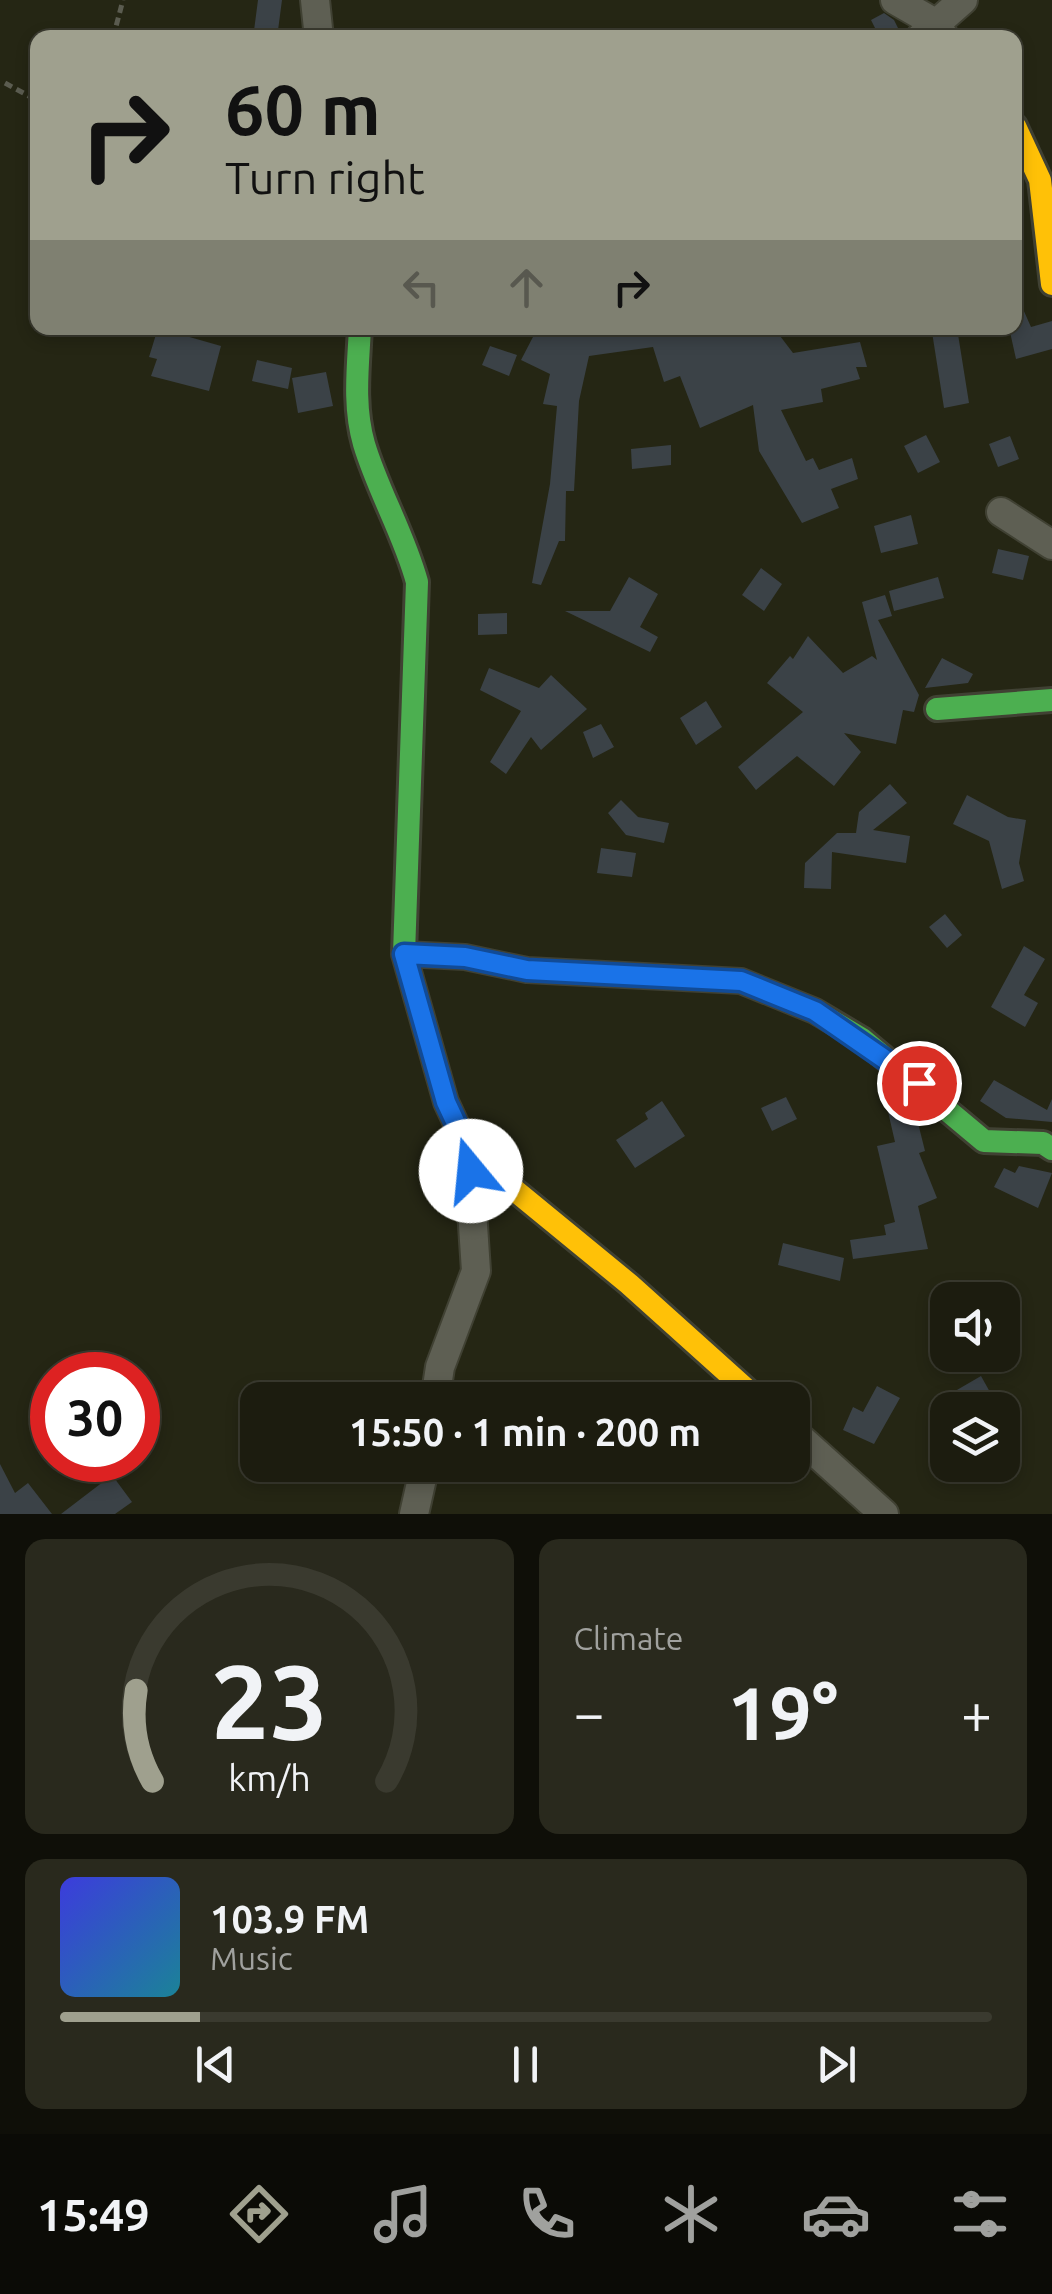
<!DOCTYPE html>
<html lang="en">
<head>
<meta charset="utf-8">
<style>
  :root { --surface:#1c1c0f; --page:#29291d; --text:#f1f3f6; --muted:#a0a19e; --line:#3a3a2f; --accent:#9fa08e }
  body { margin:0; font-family:Ubuntu,sans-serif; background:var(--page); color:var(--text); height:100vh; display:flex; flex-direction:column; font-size:38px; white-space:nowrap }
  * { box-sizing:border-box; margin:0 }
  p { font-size:32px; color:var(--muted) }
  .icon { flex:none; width:55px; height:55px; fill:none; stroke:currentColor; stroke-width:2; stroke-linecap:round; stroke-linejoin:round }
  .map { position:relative; height:1514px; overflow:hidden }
  .panel { display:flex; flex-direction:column; gap:25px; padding:25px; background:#0f0f08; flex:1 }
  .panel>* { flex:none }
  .guide { position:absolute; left:30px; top:30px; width:992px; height:305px; border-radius:20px; box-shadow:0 5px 15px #0003,0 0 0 2px var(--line); background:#9fa08e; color:#111; overflow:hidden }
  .tools { position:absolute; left:930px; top:1282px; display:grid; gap:20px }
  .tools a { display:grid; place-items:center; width:90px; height:90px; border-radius:20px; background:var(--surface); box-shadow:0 5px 15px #0003,0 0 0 2px var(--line); font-size:50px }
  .speed { position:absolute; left:30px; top:1352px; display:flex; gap:20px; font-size:50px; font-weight:700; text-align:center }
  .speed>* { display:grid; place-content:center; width:130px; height:130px; border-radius:50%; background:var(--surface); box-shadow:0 5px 15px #0003,0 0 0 2px var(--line); line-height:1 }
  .speed .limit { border:15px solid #d22; background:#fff; color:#111 }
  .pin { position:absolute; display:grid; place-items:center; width:85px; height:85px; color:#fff; margin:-42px; border:5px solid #fff; border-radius:50%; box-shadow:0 2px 10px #0007 }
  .me { position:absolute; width:110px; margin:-55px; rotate:343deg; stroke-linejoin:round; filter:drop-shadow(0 0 8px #0008) }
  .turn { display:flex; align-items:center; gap:35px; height:210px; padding:0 30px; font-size:45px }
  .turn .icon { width:130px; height:130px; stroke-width:2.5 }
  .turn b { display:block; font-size:70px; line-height:85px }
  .lanes { display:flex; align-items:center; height:95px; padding:0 30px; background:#0003; justify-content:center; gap:50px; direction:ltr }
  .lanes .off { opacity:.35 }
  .big { font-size:75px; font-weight:600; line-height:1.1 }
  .panel .widget { flex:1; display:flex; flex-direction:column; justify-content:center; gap:15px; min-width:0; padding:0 35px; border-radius:20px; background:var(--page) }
  .panel .dial { align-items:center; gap:0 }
  .dial svg { height:260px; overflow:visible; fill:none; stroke:var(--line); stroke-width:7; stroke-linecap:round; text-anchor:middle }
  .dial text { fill:var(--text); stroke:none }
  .song { display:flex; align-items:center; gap:30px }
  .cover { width:120px; height:120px; border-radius:15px; background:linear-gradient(135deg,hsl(240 70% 55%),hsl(190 70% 35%)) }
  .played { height:10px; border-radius:5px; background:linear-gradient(90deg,var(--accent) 15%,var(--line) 15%) }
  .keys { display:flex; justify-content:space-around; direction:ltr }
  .heat { display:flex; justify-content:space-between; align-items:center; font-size:55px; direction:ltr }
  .panel .tiles { flex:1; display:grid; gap:25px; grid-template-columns:1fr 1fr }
  .widget:last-child { grid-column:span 2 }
  .trip { position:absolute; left:240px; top:1382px; width:570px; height:100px; border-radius:20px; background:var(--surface); box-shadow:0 5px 15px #0003,0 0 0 2px var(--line); font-weight:600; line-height:100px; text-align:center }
  .dock { display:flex; height:160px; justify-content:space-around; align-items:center; background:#0b0b06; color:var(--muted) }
  .dock .icon { width:70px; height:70px }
  .dock .active { color:var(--accent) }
  .dock b { font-size:45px; color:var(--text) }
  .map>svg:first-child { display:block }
  .building { fill:#3b4247 }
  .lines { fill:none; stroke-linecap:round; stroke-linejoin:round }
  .street-casing { stroke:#404133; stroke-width:32 }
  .fast-casing { stroke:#404133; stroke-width:28 }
  .slow-casing { stroke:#404133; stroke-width:28 }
  .path { stroke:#5b5c50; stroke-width:5; stroke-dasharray:8 5; stroke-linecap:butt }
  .street { stroke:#5e5f53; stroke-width:28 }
  .fast { stroke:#4caf50; stroke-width:22 }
  .slow { stroke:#ffc107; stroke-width:22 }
  .route-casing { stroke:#114b97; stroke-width:25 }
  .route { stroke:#1a73e8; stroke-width:18 }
</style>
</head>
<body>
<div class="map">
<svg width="1052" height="1514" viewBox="0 0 1052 1514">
  <rect width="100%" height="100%" fill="#252614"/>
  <path class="building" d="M258,0H282L277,38H253Z
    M884,13L894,20L903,38H880L871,20Z
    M1015,291L1031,327L1052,321V349L1016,359L1010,332L1015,331Z
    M158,328L221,346L209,391L151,376L157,359L149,357Z
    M595,328H774L793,353L860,342L867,367H856L860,379L821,389L823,402L781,410L806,461L813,458L819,470L852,458L858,479L831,489L839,508L802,523L759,451L753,405L700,428L680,376L664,382L653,347L589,356L579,401L574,491H566L565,541H559L541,585L532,583L550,484L557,406L543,404L550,374L521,360L534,335Z
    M957,328L969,403L944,408L932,332Z
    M490,346L517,355L509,376L482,365Z
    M257,360L292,368L288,389L252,381Z
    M326,372L333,406L298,413L292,378Z
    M926,435L940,462L918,473L904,446Z
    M1010,436L1019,459L998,467L989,444Z
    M671,445V465L632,469L631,449Z
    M911,515L918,544L881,553L874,526Z
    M998,549L1029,556L1023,580L992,573Z
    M761,568L782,584L764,611L742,595Z
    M629,577L658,594L640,627L658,637L650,652L565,611H610Z
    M938,577L944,598L894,611L889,591Z
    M885,595L892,616L878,620L919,695L914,712L903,710L896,744L844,733L861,752L834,786L797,756L756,790L738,767L803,712L767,683L790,656L793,659L808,636L843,673L872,656L877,660L862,602Z
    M507,613V634L478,635V614Z
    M942,658L973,674L968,683L925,688Z
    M489,668L539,688L551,675L587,709L541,750L531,737L506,774L490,762L521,711L480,690Z
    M706,701L722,727L696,745L680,718Z
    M601,724L614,747L593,758L583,732Z
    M890,784L907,803L873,830L910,836L906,863L832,852L831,889L804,888L805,863L837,833H856L859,812Z
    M967,795L1008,817L1026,820L1019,863L1024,881L1002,889L989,841L953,824Z
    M621,800L638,817L669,823L664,843L626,835L608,813Z
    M601,848L636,853L632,877L597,873Z
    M945,914L962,935L947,948L929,927Z
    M1024,946L1045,959L1024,995L1038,1003L1025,1027L991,1007Z
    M994,1080L1047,1110L1052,1099V1122L1006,1118L980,1101Z
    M786,1097L797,1119L772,1131L761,1108Z
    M897,1099L908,1125L918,1123L925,1151L919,1153L937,1198L918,1206L928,1249L853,1259L850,1240L886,1235L884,1225L895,1222L877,1146L895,1142L886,1103Z
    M662,1101L685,1136L635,1168L616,1140L648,1119L645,1113Z
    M1019,1166L1052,1173L1038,1208L994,1187L1004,1168L1015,1173Z
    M783,1243L844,1258L840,1281L778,1265Z
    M981,1376L1000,1410H958L950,1394Z
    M877,1386L900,1398L874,1444L843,1430L853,1407L863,1412Z
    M0,1464L15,1493L28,1483L52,1514H0Z
    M112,1475L132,1502L115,1514H61Z"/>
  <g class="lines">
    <defs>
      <path id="street" d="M315,0L319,38
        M895,0L935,23L945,38
        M920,38L963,0
        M1001,512L1052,545
        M435,1400L440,1367L476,1271L468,1149
        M792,1431L884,1514
        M414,1514L425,1465"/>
      <path id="fast" d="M360,328C358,367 353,406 364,444C378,491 404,534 417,582L404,954L446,1102L467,1147L486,1170L506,1183
        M937,709L1052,700
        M404,954L465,957L527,970L741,981L815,1011L862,1039L984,1141L1043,1143L1052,1149"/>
      <path id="slow" d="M1015,126L1040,180L1052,284
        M506,1183L629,1284L758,1400"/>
    </defs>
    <use href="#street" class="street-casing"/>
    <use href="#fast" class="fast-casing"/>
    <use href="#slow" class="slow-casing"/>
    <path class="path" d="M113,38L123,0
      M5,83L38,101"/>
    <use href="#street" class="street"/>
    <use href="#fast" class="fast"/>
    <use href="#slow" class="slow"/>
  </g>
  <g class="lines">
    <defs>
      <path id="route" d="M471,1171L467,1147L446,1102L404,954L465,957L527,970L741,981L815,1011L919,1083"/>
    </defs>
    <use href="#route" class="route-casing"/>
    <use href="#route" class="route"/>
  </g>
</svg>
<div class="tools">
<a><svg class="icon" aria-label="sound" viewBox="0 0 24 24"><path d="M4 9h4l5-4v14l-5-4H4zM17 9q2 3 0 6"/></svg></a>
<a><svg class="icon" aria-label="layers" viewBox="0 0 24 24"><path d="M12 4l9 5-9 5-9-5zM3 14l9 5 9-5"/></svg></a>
</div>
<div class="speed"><div class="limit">30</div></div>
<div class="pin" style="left:919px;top:1083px;background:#d93025"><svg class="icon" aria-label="arrive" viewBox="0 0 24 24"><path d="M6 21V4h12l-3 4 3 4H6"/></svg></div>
<svg class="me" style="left:471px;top:1171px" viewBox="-20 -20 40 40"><circle r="19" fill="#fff"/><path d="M0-13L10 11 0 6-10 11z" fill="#1a73e8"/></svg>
<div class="trip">15:50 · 1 min · 200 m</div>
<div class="guide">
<div class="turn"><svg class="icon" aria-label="right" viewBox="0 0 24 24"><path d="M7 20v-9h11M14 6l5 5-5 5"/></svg><div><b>60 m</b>Turn right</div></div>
<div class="lanes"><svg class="icon off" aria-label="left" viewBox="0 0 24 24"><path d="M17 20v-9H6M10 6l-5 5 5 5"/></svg><svg class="icon off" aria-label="ahead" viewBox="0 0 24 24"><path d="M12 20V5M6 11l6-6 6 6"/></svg><svg class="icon" aria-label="right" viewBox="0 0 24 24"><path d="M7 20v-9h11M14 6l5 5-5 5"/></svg></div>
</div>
</div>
<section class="panel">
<div class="tiles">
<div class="widget dial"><svg viewBox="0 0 100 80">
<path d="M14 69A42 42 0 1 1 86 69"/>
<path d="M14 69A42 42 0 0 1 9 41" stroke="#9fa08e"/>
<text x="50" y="56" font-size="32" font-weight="700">23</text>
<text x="50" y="72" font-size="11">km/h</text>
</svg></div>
<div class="widget"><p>Climate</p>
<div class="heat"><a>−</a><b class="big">19°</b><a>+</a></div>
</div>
<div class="widget">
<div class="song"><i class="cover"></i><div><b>103.9 FM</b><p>Music</p></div></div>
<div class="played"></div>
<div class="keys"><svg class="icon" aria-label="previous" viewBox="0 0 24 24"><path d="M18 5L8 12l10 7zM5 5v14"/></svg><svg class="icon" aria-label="pause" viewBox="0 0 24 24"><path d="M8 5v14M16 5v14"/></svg><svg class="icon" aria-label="next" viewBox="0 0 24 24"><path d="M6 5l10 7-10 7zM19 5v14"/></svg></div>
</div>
</div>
</section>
<nav class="dock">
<b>15:49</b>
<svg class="icon active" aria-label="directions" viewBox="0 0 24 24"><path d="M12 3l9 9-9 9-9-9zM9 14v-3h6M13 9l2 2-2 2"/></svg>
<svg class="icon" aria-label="music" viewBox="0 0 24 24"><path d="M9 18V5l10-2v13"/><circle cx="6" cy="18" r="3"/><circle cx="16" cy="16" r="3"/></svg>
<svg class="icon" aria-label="phone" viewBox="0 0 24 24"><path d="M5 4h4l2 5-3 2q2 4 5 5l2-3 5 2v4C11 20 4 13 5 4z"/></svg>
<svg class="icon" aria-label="climate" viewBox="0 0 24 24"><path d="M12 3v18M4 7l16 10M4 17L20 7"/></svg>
<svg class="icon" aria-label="car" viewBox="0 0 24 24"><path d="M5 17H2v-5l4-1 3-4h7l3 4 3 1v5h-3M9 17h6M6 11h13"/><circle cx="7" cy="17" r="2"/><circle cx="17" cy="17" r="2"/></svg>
<svg class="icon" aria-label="filters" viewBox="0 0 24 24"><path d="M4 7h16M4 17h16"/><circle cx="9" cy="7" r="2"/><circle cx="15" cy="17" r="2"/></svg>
</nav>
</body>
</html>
